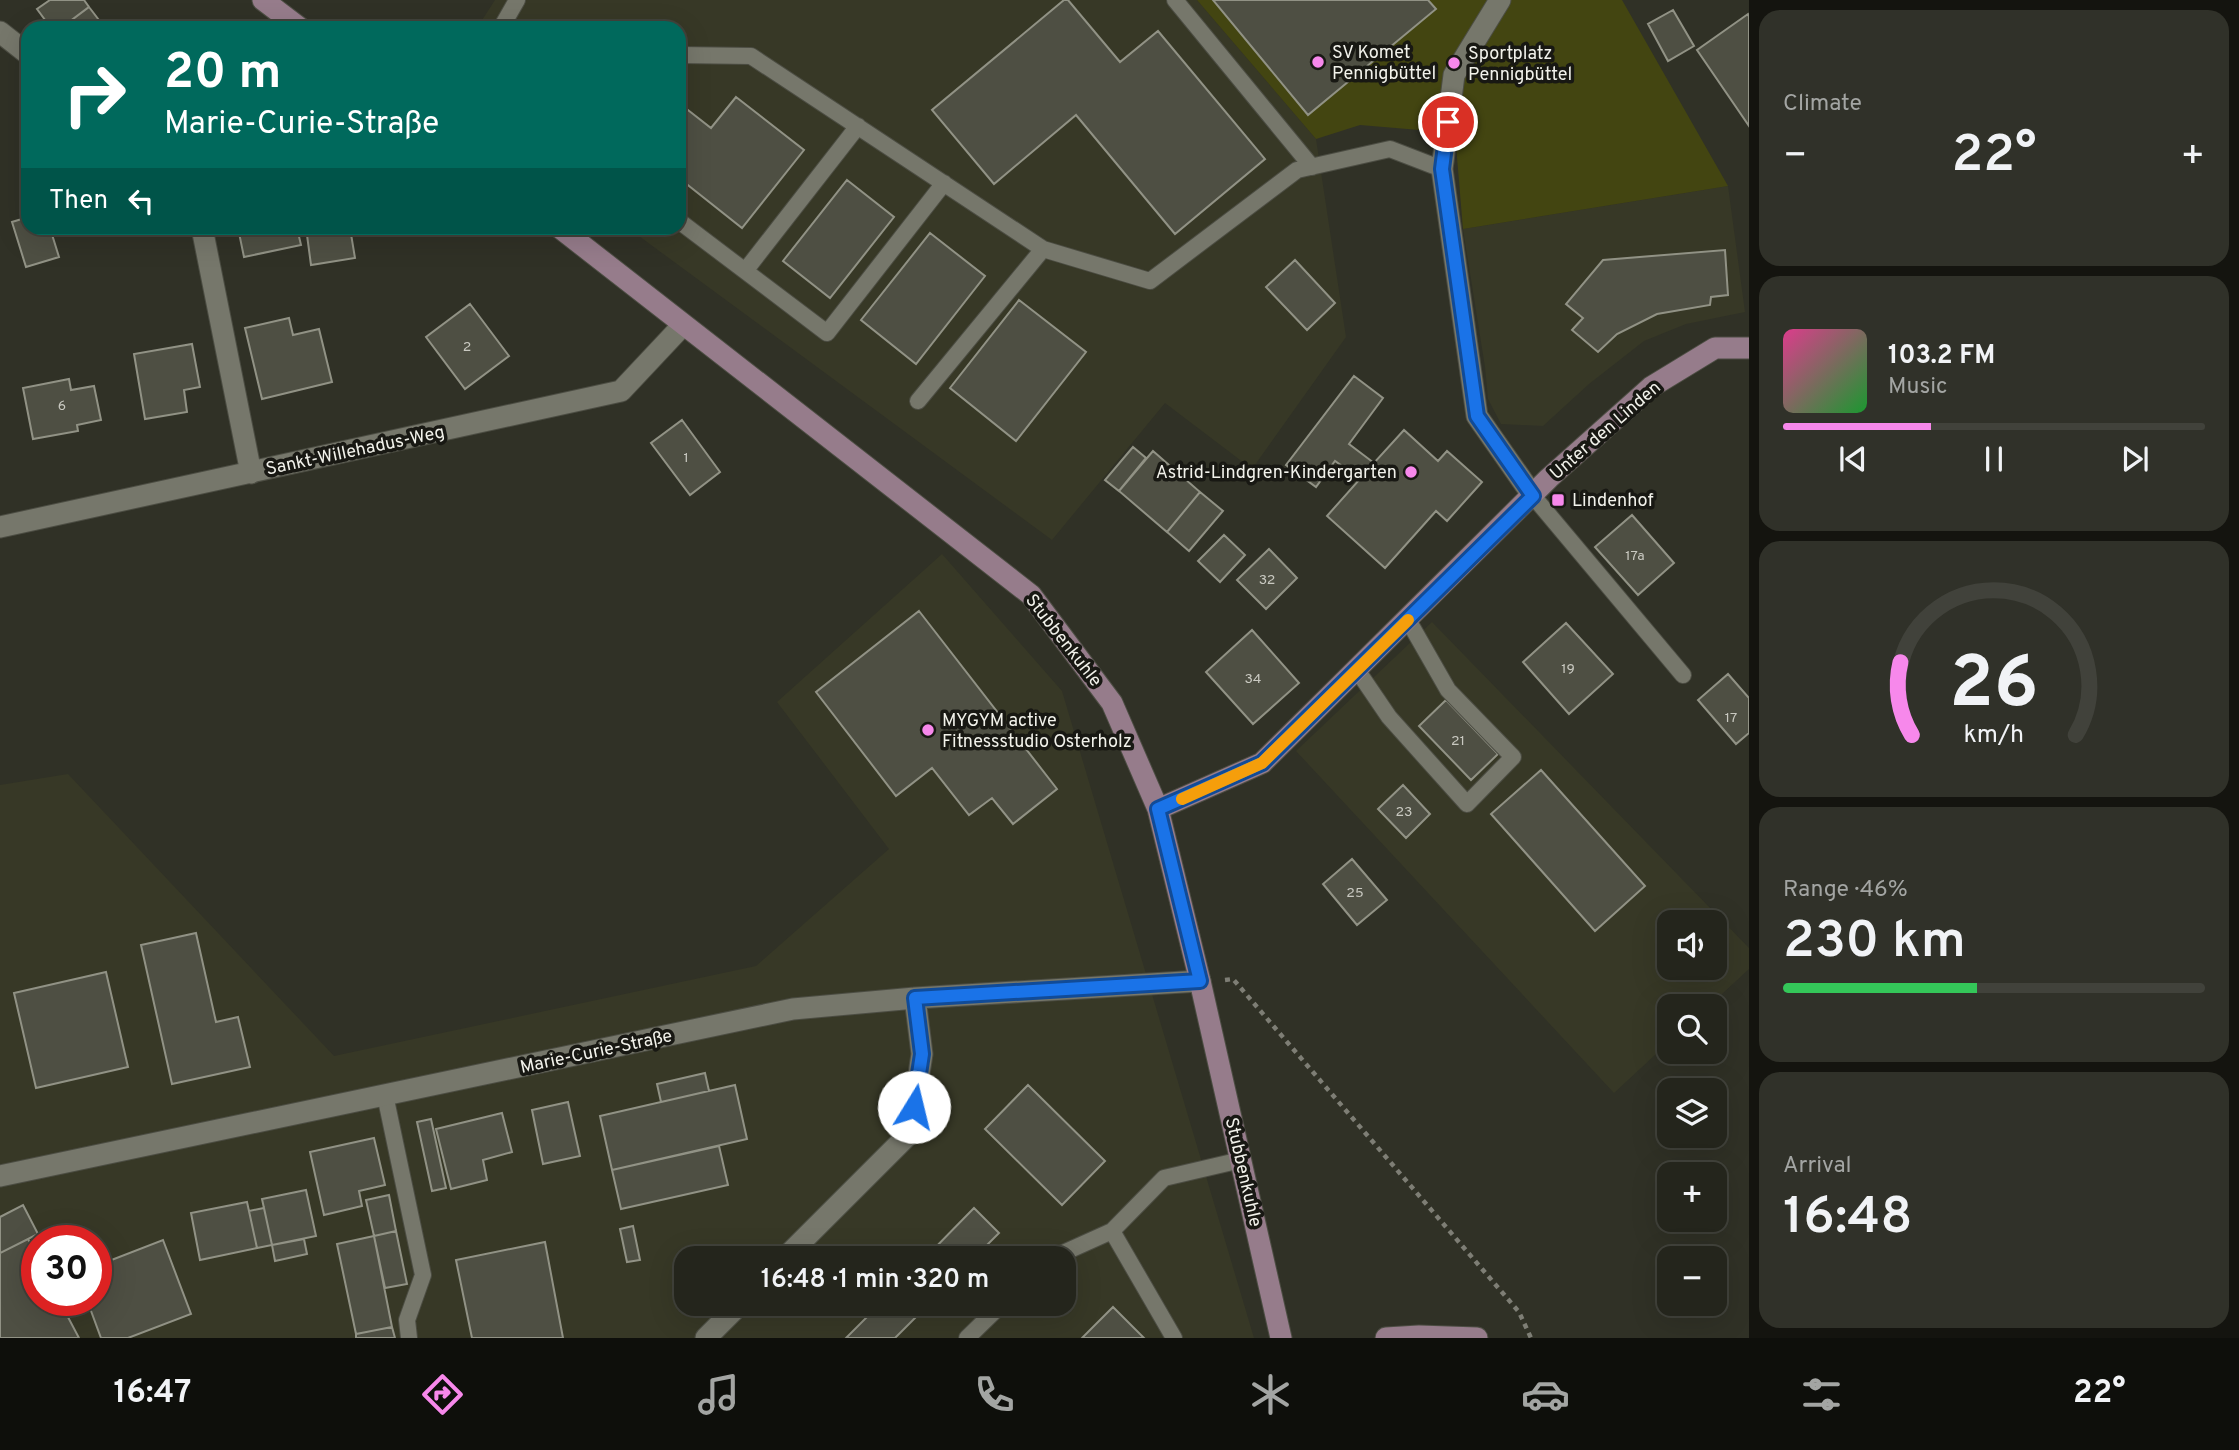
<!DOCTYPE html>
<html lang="en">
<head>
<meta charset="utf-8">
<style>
  :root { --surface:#24251c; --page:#303129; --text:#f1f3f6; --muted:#a3a5a3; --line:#41423b; --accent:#f788eb }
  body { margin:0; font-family:Overpass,sans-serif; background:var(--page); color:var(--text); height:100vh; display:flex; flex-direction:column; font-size:26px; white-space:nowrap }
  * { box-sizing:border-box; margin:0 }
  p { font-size:23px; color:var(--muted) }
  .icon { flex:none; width:38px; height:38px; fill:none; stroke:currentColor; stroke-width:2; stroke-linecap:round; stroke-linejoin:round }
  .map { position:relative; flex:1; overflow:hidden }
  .side { display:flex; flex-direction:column; gap:10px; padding:10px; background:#14140f; width:490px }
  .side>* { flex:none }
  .banner { position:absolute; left:21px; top:21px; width:665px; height:214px; border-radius:21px; box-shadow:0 7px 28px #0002,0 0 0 2px var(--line); background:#00695c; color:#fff; overflow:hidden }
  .controls { position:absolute; left:1657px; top:910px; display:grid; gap:14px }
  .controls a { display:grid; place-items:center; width:70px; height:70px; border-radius:14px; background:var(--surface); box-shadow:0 7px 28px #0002,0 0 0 2px var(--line); font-size:35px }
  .speed { position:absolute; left:21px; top:1225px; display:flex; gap:14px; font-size:35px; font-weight:700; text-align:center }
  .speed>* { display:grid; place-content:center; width:91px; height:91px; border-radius:50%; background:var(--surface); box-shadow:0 7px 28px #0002,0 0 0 2px var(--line); line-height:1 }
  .speed .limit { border:10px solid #d22; background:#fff; color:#111 }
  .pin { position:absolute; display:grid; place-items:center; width:60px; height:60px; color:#fff; margin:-30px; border:4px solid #fff; border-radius:50%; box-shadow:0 2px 7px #0007 }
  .me { position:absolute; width:77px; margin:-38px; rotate:9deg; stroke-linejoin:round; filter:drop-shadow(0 0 5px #0008) }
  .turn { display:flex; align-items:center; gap:24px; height:147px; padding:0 28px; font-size:32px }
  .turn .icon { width:91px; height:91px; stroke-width:2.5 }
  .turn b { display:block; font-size:49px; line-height:60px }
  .then { display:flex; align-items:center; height:66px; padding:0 28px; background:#0003; gap:14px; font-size:26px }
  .big { font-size:52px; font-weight:600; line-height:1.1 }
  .side .card { flex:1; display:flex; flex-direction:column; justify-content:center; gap:10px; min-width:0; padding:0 24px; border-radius:21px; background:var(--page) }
  .side .dial { align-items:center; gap:0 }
  .dial svg { height:182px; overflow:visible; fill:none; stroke:var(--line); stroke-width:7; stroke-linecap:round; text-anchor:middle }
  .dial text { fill:var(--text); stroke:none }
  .song { display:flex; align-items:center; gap:21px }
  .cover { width:84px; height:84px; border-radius:10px; background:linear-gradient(135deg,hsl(330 70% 55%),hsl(130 70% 35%)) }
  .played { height:7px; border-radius:4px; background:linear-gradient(90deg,var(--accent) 35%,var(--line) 35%) }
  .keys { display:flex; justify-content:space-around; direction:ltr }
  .heat { display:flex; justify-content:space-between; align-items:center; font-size:38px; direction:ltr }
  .charge { height:10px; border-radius:5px; background:linear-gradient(90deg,#34c759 46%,var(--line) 0) }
  .trip { position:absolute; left:674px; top:1246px; width:402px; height:70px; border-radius:21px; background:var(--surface); box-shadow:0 7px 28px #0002,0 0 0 2px var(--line); font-weight:600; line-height:70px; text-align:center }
  .menu { display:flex; height:112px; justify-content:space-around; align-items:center; background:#0e0f0b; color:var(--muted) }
  .menu .icon { width:49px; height:49px }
  .menu .current { color:var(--accent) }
  .menu b { font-size:32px; color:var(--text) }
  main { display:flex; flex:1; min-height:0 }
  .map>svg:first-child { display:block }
  .built { fill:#373826; fill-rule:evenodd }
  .green { fill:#434511 }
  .building { fill:#4e4f43; stroke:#919285; stroke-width:2 }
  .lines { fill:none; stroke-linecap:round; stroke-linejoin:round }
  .lane-casing { stroke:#4c4d43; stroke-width:18 }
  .street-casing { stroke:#4c4d43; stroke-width:23 }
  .secondary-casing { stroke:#4c4d43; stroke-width:23 }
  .path { stroke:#7e7e75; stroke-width:4.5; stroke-dasharray:5 5; stroke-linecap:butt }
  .lane { stroke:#76776b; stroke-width:16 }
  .street { stroke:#76776b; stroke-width:21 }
  .secondary { stroke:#967c8b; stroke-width:21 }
  .route-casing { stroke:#114b97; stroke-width:18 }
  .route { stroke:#1a73e8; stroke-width:12 }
  .slow { stroke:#f59e0b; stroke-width:12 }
  .poi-dot { fill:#f788eb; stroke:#181813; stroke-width:2.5 }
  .labels { text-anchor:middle; stroke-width:7; stroke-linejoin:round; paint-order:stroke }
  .number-label { font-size:14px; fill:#c9c9c1 }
  .poi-label { font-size:18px; fill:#f2f2eb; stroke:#181813; text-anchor:start }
  .street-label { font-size:18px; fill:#f2f2eb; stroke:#181813 }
</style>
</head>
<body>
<main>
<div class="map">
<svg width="1749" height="1338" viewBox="0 0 1749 1338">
  <rect width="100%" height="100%" fill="#303126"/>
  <path class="built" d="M495,0H1197L1316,139L1346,337L1252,469L1165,403L1052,540L628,228H679V28H477Z
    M1728,186L1745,312L1686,324L1644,341L1589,384L1543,426L1501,424L1488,399L1485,367L1463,229Z
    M942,554L1062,691L1254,1338H0V785L68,774L334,1056L756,966L889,849L777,702ZM37,1241H96V1300H37ZM686,1258H1064V1304H686Z
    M1432,622L1749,948V969L1709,1006H1670L1669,1042L1614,1093L1296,751ZM1670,922H1715V968H1670Z"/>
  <path class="green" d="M1197,0H1622L1728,186L1463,229L1455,133L1360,125L1316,139Z"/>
  <path class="building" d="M50,0H84L89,7L61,28H51L37,9Z
    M1064,0H1068L1120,62L1158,31L1265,159L1175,234L1076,115L994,184L932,110Z
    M1213,0H1428L1436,9L1308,115Z
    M89,7L105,28H61Z
    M1673,10L1694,46L1668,61L1648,24Z
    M1748,14L1749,17V126L1697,50Z
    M736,97L804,150L742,228L679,178V103L711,128Z
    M847,180L894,217L830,298L783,261Z
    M28,217V228H50L59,257L26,267L12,222Z
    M238,228H297L301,245L244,257Z
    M350,228L355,258L311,265L307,235Z
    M930,233L985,276L916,364L861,320Z
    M1725,250L1728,295L1711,297L1710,305L1657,314L1617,334L1598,352L1572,330L1583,318L1566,304L1603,260Z
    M1295,260L1335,303L1307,330L1266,287Z
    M1019,300L1086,352L1016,441L950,388Z
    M470,304L509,356L465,389L426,337Z
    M289,318L293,335L319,329L332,382L262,399L245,328Z
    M192,344L200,387L184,390L187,412L145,419L134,354Z
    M1354,376L1383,398L1349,444L1374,463L1404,430L1438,461L1447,451L1482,482L1447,521L1436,511L1385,568L1327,516L1360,479L1335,461L1316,487L1286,465Z
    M69,379L71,390L94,386L101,420L77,425L78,431L33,439L23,388Z
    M682,420L720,472L690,495L651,443Z
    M1133,447L1146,458L1119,491L1105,480Z
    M1153,451L1200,492L1167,532L1119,491Z
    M1200,492L1223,511L1189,551L1167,532Z
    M1632,515L1674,563L1638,595L1595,547Z
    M1224,535L1245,555L1220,582L1198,561Z
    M1269,549L1297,578L1266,609L1237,580Z
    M919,611L1057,789L1013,824L992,798L969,815L932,768L896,796L816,692Z
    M1566,623L1613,674L1569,714L1523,662Z
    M1252,630L1299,683L1253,724L1206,672Z
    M1728,674L1749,698V733L1736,744L1698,700Z
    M1446,700L1498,754L1471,780L1419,726Z
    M1541,770L1645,886L1595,931L1491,814Z
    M1403,785L1430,814L1406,838L1378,809Z
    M1352,859L1387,900L1357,925L1323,884Z
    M196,933L216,1022L238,1017L250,1067L172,1084L141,945Z
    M106,972L128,1067L36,1088L14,993Z
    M705,1073L709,1091L661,1102L657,1084Z
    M735,1085L747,1139L612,1170L600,1116Z
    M1028,1085L1105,1161L1062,1205L985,1129Z
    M568,1102L580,1156L543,1164L532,1110Z
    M502,1113L512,1152L483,1160L487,1180L451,1189L436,1129Z
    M431,1119L446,1188L432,1191L417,1122Z
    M374,1138L385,1185L359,1191L362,1206L324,1215L310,1152Z
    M719,1146L728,1185L621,1209L612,1170Z
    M306,1190L316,1236L272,1245L262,1199Z
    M389,1195L396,1231L374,1236L366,1200Z
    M247,1202L257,1248L200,1260L191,1213Z
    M23,1205L38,1234L0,1253V1217Z
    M264,1208L272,1245L257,1248L249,1211Z
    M974,1208L999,1233L974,1258H925Z
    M633,1226L640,1260L627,1262L620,1229Z
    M396,1231L407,1284L385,1288L374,1236Z
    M374,1236L392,1327L356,1334L337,1244Z
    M28,1239L37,1255V1300H59L79,1338H0V1253Z
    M304,1239L307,1254L275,1261L272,1245Z
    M163,1240L191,1314L128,1338H101L87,1300H96V1266Z
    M545,1242L563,1338H472L456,1260Z
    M880,1304H929L895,1338H846Z
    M1113,1307L1144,1338H1082Z
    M392,1327L395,1338H356V1334Z"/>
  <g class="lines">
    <defs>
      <path id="lane" d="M1175,0L1312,167
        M501,28L517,0
        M679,55L751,56L1043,249L1150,281L1297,170L1390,149L1442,169
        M679,221L827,333L944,183
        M745,271L858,126
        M918,401L1043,249
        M1533,496L1683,675
        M1357,670L1389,717L1467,804L1513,757L1448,690L1408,620
        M385,1095L423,1275L407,1320L409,1338
        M1112,1231L1174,1338
        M1052,1258L1112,1231L1164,1178L1241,1160
        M967,1338L1002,1304"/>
      <path id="street" d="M1500,0L1454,75L1442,169L1477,416L1533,496
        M0,32L28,54
        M202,228L251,473
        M0,527L621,391L683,325
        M0,1176L793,1009L915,998L1200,981
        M785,1258L910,1133L922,1054L915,998
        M706,1338L740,1304"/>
      <path id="secondary" d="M263,0L300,28
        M560,228L1031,595L1112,703L1158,809L1200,981L1281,1338
        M1158,809L1262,763L1549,478L1651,387L1715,348H1749
        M1386,1338L1419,1336L1477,1338"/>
    </defs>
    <use href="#lane" class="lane-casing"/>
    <use href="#street" class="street-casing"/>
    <use href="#secondary" class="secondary-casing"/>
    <path class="path" d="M1225,980L1233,979L1519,1312L1531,1338"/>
    <use href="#lane" class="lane"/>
    <use href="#street" class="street"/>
    <use href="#secondary" class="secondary"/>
  </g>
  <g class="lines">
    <defs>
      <path id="route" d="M914,1107L922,1054L915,998L1200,981L1158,809L1262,763L1533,496L1477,416L1442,169L1448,122"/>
    </defs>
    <use href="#route" class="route-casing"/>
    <use href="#route" class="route"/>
    <path class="slow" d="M1182,799L1262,763L1408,620"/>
  </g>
  <g class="poi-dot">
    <circle cx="1318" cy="62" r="7"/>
    <circle cx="1454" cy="63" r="7"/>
    <circle cx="1411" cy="472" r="7"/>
    <rect x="1551" y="493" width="14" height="14" rx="3.5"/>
    <circle cx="928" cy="730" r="7"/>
  </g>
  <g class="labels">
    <g class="number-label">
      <text x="467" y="351">2</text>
      <text x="62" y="410">6</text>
      <text x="686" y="462">1</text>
      <text x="1635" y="560">17a</text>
      <text x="1267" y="584">32</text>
      <text x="1568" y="673">19</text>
      <text x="1253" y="683">34</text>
      <text x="1731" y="722">17</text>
      <text x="1458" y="745">21</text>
      <text x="1404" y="816">23</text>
      <text x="1355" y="897">25</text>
    </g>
    <g class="poi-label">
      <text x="1332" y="58">SV Komet<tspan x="1332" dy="21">Pennigbüttel</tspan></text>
      <text x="1468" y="59">Sportplatz<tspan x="1468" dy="21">Pennigbüttel</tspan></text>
      <text x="1397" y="478" text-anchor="end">Astrid-Lindgren-Kindergarten</text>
      <text x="1572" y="506">Lindenhof</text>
      <text x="942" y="726">MYGYM active<tspan x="942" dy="21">Fitnessstudio Osterholz</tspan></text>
    </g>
    <g class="street-label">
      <text transform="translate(1605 430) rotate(-41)" y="6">Unter den Linden</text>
      <text transform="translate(355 450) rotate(-12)" y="6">Sankt-Willehadus-Weg</text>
      <text transform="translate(1064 640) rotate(52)" y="6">Stubbenkuhle</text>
      <text transform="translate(596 1051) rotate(-12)" y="6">Marie-Curie-Straße</text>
      <text transform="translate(1244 1172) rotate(77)" y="6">Stubbenkuhle</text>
    </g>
  </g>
</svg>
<div class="controls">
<a><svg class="icon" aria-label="sound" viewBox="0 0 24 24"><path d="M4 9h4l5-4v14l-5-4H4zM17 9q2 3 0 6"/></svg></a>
<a><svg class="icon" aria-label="search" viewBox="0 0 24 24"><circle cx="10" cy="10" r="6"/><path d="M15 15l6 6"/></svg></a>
<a><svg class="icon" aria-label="layers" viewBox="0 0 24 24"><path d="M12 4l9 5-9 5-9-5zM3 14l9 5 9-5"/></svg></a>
<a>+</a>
<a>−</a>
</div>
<div class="speed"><div class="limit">30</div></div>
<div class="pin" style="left:1448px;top:122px;background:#d93025"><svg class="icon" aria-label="arrive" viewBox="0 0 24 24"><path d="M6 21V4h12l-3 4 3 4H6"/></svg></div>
<svg class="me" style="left:914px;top:1107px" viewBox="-20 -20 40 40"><circle r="19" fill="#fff"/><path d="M0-13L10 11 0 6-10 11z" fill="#1a73e8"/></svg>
<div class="trip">16:48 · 1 min · 320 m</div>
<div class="banner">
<div class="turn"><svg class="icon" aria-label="right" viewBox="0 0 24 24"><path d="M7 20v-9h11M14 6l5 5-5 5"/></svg><div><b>20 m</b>Marie-Curie-Straße</div></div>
<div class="then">Then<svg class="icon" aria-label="left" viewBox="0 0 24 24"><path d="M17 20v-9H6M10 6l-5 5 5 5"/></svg></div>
</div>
</div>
<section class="side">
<div class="card"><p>Climate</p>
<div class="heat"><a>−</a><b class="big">22°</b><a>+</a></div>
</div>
<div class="card">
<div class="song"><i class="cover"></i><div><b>103.2 FM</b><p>Music</p></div></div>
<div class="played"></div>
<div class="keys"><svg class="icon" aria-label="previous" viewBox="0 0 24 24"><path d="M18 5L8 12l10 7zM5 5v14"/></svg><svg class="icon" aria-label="pause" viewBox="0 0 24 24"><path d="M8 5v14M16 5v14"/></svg><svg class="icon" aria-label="next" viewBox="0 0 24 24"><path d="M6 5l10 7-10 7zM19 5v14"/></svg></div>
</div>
<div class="card dial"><svg viewBox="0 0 100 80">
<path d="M14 69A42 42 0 1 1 86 69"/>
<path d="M14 69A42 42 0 0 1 9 37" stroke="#f788eb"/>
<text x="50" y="56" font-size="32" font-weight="700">26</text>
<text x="50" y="72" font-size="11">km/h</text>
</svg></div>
<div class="card"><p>Range · 46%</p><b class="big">230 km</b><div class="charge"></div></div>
<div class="card"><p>Arrival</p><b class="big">16:48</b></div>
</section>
</main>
<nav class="menu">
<b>16:47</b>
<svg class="icon current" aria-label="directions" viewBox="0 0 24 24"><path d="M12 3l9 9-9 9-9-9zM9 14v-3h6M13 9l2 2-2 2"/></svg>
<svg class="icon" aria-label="music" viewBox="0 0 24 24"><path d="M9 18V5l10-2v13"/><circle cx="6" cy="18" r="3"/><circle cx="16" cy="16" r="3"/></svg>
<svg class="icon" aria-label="phone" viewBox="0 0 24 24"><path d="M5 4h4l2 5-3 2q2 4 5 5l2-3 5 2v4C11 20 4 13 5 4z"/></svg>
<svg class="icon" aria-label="climate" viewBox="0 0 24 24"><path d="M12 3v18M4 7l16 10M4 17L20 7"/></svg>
<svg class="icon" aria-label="car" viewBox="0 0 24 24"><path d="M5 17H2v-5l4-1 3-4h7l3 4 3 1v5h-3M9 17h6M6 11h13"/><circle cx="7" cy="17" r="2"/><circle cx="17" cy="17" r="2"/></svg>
<svg class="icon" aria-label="filters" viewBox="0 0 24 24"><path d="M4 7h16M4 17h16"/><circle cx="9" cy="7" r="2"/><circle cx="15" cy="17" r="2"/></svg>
<b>22°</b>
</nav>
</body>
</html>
